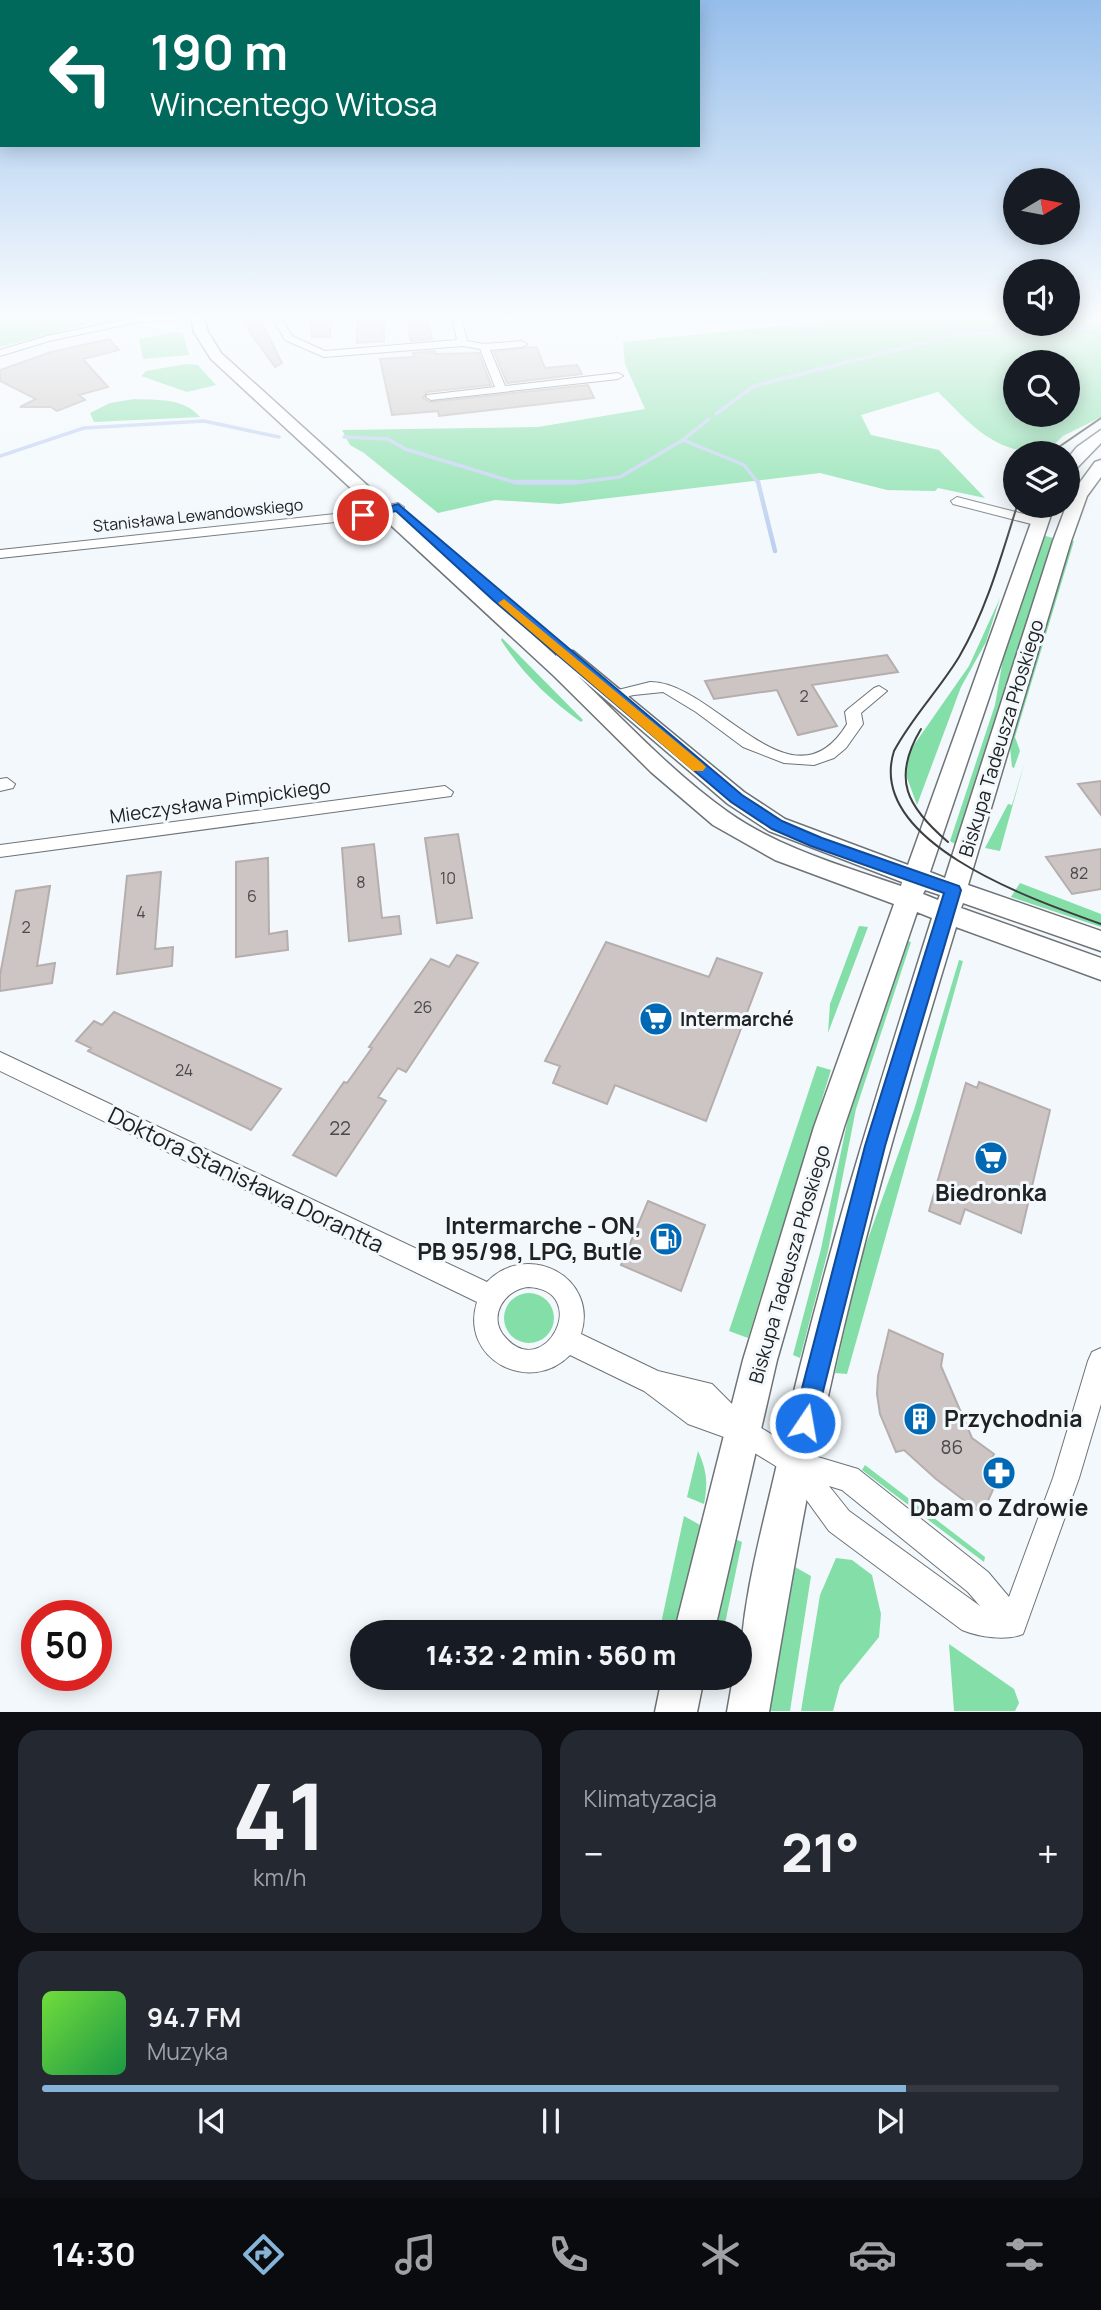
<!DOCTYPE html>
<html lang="pl">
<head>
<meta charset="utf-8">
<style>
  :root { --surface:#171b24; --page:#242831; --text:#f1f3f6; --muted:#9ea1a6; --line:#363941; --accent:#85b4d8 }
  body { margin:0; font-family:Manrope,sans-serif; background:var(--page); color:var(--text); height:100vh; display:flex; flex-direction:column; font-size:26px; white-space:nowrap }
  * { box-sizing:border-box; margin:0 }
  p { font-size:23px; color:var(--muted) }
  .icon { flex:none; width:38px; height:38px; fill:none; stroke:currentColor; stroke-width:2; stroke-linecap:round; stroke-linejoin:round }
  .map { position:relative; height:1712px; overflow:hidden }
  .side { display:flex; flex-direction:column; gap:18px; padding:18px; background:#0d0f14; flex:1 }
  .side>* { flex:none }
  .banner { position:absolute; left:0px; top:0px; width:700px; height:147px; box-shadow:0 4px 18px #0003; background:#00695c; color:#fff; overflow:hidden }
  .needle { width:46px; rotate:80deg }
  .buttons { position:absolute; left:1003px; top:168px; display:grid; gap:14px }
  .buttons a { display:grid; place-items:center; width:77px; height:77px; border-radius:50%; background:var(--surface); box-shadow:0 4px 18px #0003; font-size:35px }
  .speed { position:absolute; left:21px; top:1600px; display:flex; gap:14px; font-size:35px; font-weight:700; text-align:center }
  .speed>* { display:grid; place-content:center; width:91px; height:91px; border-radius:50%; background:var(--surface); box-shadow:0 4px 18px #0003; line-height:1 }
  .speed .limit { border:10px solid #d22; background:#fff; color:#111 }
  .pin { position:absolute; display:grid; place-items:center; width:60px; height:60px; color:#fff; margin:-30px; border:4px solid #fff; border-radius:50%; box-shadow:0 2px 7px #0007 }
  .me { position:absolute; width:77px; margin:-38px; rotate:12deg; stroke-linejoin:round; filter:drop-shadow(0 0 5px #0008) }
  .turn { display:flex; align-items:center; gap:24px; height:147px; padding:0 35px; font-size:32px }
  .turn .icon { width:91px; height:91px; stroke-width:2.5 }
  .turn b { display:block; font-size:49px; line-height:60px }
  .big { font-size:52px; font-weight:800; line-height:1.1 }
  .side .card { flex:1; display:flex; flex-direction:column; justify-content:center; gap:10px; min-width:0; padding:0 24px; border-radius:21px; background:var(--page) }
  .side .dial { align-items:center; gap:0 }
  .dial b { font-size:91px; line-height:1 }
  .song { display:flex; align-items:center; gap:21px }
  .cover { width:84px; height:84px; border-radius:10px; background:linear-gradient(135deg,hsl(100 70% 55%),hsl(140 70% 35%)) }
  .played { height:7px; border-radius:4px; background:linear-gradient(90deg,var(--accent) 85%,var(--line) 85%) }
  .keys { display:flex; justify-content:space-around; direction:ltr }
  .heat { display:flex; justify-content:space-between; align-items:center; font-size:38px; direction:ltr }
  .side .tiles { flex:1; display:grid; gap:18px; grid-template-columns:1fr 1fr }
  .card:last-child { grid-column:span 2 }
  .trip { position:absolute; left:350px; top:1620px; width:402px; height:70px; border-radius:35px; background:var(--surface); box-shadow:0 4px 18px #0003; font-weight:800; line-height:70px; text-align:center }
  .menu { display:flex; height:112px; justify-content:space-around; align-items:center; background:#090b0e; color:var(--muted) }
  .menu .icon { width:49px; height:49px }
  .menu .selected { color:var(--accent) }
  .menu b { font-size:32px; color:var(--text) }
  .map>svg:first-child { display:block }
  .green { fill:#83dfa7; fill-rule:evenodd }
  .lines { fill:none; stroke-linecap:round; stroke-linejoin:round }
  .stream-far1 { stroke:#bccdef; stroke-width:3.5 }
  .stream { stroke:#bccdef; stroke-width:4.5 }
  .building { fill:#ccc5c3; stroke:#b6aead; stroke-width:2 }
  .street-casing { stroke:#6e7377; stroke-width:2 }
  .secondary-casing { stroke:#6e7377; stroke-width:3 }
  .street { fill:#fff; fill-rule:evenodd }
  .secondary { fill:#fff; fill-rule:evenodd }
  .tram { stroke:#3d3f41; stroke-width:2 }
  .route { fill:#1a73e8; stroke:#114b97; stroke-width:2 }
  .slow { fill:#f59e0b }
  .labels { text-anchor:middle; stroke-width:6; stroke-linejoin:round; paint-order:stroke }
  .far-street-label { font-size:16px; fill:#202123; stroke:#f2f8fc }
  .number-label { font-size:16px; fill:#4b4a4b }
  .street-label { font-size:19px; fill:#202123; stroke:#f2f8fc }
  .poi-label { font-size:19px; font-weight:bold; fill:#202123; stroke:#f2f8fc; text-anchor:start }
  .near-number-label { font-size:19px; fill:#4b4a4b }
  .near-street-label { font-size:23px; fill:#202123; stroke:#f2f8fc }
  .near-poi-label { font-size:23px; font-weight:bold; fill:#202123; stroke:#f2f8fc }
</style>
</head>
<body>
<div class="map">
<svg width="1101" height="1712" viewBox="0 0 1101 1712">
  <rect width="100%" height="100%" fill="#f2f8fc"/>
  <path class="green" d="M0,317H132L86,325L0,347Z
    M867,317H1015V324H1068V317H1101V417L1063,436L1045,453C993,453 972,425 938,392L861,415L871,435L939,450L985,498L938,488L935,491L887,490L820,473L559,504L495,500L438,513L364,453L350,445L342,430L538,427L645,409L625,364L623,342ZM1015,362H1068V415H1015Z
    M176,332L183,333L189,355L143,359L139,339Z
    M186,364L198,365L216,385L187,392L141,376L146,371Z
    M134,399C158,400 184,398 200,417L94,422L90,413L110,403Z
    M1042,535L1053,538L955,844L950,841L995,705L1004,653Z
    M1071,541H1074L1015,737L1020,751L1014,768L1012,767L1010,748Z
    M1000,598L986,642L961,687L917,805L906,775L909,752L969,666Z
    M502,638L583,720L581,722C549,699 522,673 501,640Z
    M1025,761L1000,851L985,848L1008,804L1012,805Z
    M1020,883L1101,914V927L1011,897Z
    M859,926L868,927L828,1033L830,1004Z
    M906,941L911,942L856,1109L828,1251L800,1358L793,1355L821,1249L848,1118Z
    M959,960L963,961L847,1374L835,1373L860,1261L914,1110Z
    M817,1066L831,1070L748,1338L729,1331Z
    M504 1318a25 25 0 1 1 50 0a25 25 0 1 1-50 0Z
    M698,1451C707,1471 708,1483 704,1504L687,1497Z
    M865,1465L985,1557L984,1562L862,1470Z
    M684,1516L700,1525L675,1633H659Z
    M735,1539L742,1542L723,1633H714Z
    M836,1558L852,1560L872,1575L881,1614L879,1637L840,1685L833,1711H801L820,1595Z
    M795,1567L811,1576L790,1711H770Z
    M949,1644L1014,1689L1019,1703L1015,1711H954Z"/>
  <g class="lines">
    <path class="stream-far1" d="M716,414L754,386L954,335L1101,328
      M344,437L388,439L405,449L517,483H572L620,477L683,440L709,419
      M683,440L744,465L759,484
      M0,456L84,428L204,421L279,437"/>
    <path class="stream" d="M514,482H578
      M758,482L775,551"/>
  </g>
  <path class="building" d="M259,317L282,363L275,367L249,331L243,319Z
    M311,317H330V337H312Z
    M357,317H384V341L357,343Z
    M407,317H427L432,339L411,341Z
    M109,339L119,350L83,359L108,387L79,395L85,400L57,411L51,407H20L36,399L0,381V370L51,352Z
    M530,347L537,348L545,368L577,365L582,374L507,383L494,352Z
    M435,351V354L479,353L491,385L427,392L423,398L430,402L588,385L594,398L447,415L439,416L438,411L392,415L380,359L414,357L413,353Z
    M887,655L898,672L812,685L837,726L798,735L777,690L714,699L705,681Z
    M1101,781V815L1078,784Z
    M458,834L472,918L437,923L425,838Z
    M374,844L382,918L399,916L401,934L349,941L342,848Z
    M1101,849V889L1072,894L1046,857Z
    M268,858L269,934L287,931L288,950L236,957V862Z
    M161,872L155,949L173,947L172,966L117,974L127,876Z
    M50,886L37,966L55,963L52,983L0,991V975L16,891Z
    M606,942L709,977L717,958L762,973L706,1121L615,1085L607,1104L553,1083L560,1066L545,1061Z
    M457,955L478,963L406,1072L398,1068L378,1097L386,1101L336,1176L293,1155L344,1082L347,1083L372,1048L369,1047L431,959L449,967Z
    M114,1012L281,1089L251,1130L88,1051L91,1048L76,1041L94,1021L102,1025Z
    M979,1082L1050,1110L1021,1233L965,1209L960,1224L929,1211L966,1083L977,1088Z
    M648,1201L705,1225L681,1291L621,1265Z
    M889,1330L943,1354L941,1366L972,1438L994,1454L989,1463L1001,1472L982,1514L936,1479L904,1450L896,1452L880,1414L877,1394L878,1376Z"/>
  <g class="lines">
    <defs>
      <path id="street" d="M138,317H186L181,320L138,322L49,341L0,356V350L47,336Z
        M272,317H280L292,336L325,351L457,340L452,317H461L467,341L484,344L522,341L527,344L522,347L490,350L505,386L618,373L623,376L618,379L431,400L426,397L427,395L495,387L480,349L463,346L324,357L285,340Z
        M957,497L1043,519L1045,522L1039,526L953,504L951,501Z
        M398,503L404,507L402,510L363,519L0,558V550L363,511Z
        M650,682C714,681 792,815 847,724L845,712L848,709L874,688L879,686L887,691L861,713L863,724L846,748L834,758L814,765L784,763L743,747L696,712L663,692L634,695L629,696L625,704L620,706L612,701L618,690Z
        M7,778L15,784L13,788L0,791V779Z
        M445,786L453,792L451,796L0,857V845Z
        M0,1052L487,1282C527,1240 599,1277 581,1334L658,1371L712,1384L748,1420L801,1452L858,1469L988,1572L1009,1597L1053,1478L1088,1361L1092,1352L1101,1348V1404L1079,1478L1023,1634C1006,1641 979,1637 962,1630L829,1531L787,1473L735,1441L688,1424L644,1391L570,1355C530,1396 459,1359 477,1302L0,1071ZM529,1287C592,1291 545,1383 505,1337C487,1317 504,1289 529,1287ZM829,1486L842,1490L968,1592L980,1606L849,1511Z"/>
      <path id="secondary" d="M191,317H203L208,332L221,353L556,656L559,651H573L744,792L785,819L908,865L1037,506H1054L930,872L945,878L1053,541L1070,496L1095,462L1101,460V477L1087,496L1071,541L968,885L1101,931V951L963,903L961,908L1101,958V980L956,927C910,1078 865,1228 831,1383C806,1491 788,1602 769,1712H727L733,1678H740C740,1606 761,1534 777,1464C818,1279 875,1099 932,918L917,912L844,1127L777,1360L714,1633H674L743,1360L814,1127L894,904L775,860L713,825L651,772L554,676L211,359L194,332ZM577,675L728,804L769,831L902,882L901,886C843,866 779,848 728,812C673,773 626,722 577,675ZM925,890L940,895L938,900L923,894Z
        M1101,430V443L1074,471L1068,473V458L1077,447Z
        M662,1678H704L697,1712H655Z"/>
    </defs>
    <use href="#street" class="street-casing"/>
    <use href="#secondary" class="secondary-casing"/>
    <use href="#street" class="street"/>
    <use href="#secondary" class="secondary"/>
    <path class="tram" d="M1050,453L1101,418
      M1017,506C1001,557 986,611 959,657C939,690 912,717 894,751C865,843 1037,901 1101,924
      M921,729C891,779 907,807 948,842"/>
  </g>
  <linearGradient id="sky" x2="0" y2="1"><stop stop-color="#96beeb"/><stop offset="0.57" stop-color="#f9fcfe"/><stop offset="1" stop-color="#f9fcfe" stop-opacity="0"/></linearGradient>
  <rect width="1101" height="556" fill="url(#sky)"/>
  <path class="route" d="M398,504L742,795L782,821L822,838L959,886L961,890L885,1146L813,1431L805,1434L796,1431L793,1423L865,1146L944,893L811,846L772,829L731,802L493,600L396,511L363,518L358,515Z"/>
  <path class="slow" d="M504,599L703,764L706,767L703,771H693L500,605L498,603Z"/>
  <defs>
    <symbol id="supermarket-disc" viewBox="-11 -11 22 22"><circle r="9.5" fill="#0168b4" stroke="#f2f8fc"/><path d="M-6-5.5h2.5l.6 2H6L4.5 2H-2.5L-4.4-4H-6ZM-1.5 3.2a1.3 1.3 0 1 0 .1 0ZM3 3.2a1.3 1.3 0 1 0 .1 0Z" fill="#fff"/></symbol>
    <symbol id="fuel-disc" viewBox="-11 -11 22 22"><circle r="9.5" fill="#0168b4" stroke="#f2f8fc"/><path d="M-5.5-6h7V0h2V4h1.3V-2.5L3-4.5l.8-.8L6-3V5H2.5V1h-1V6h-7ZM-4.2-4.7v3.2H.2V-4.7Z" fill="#fff"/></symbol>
    <symbol id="building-disc" viewBox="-11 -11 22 22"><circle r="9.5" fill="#0168b4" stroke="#f2f8fc"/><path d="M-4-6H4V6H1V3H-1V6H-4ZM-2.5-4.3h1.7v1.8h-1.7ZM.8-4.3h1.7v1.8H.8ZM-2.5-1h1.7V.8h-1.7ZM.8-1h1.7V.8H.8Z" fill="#fff"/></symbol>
    <symbol id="pharmacy-disc" viewBox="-11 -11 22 22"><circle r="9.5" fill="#0168b4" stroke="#f2f8fc"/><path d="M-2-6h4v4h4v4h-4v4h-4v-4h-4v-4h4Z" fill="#fff"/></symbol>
  </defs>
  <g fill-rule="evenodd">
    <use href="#supermarket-disc" x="637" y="1000" width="38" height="38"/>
    <use href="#supermarket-disc" x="972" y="1139" width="38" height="38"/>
    <use href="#fuel-disc" x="647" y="1220" width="38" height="38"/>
    <use href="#building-disc" x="901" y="1400" width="38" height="38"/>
    <use href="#pharmacy-disc" x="980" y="1454" width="38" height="38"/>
  </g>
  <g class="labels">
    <g class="far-street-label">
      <text transform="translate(198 515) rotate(-6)" y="6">Stanisława Lewandowskiego</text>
    </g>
    <g class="number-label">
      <text x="804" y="702">2</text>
      <text x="1079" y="879">82</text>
      <text x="448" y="884">10</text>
      <text x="361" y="888">8</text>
      <text x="252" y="902">6</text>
      <text x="141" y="918">4</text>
      <text x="26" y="933">2</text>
      <text x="423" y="1013">26</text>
      <text x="184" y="1076">24</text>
    </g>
    <g class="street-label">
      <text transform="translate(1001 738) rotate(-73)" y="7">Biskupa Tadeusza Płoskiego</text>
      <text transform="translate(220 801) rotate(-8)" y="7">Mieczysława Pimpickiego</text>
      <text transform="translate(789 1264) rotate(-74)" y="7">Biskupa Tadeusza Płoskiego</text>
    </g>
    <g class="poi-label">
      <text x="680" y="1026">Intermarché</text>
    </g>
    <g class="near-number-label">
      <text x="340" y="1135">22</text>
      <text x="952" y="1454">86</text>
    </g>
    <g class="near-street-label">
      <text transform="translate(246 1180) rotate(26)" y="8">Doktora Stanisława Dorantta</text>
    </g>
    <g class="near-poi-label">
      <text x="991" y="1201">Biedronka</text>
      <text x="642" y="1234" text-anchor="end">Intermarche - ON,<tspan x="642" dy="26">PB 95/98, LPG, Butle</tspan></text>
      <text x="944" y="1427" text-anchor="start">Przychodnia</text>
      <text x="999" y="1516">Dbam o Zdrowie</text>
    </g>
  </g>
</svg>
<div class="buttons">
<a><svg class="needle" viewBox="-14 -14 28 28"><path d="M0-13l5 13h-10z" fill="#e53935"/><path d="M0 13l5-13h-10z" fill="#9ea1a6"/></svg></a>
<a><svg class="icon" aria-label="sound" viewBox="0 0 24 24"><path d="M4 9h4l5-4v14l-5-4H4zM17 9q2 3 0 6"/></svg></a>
<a><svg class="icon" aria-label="search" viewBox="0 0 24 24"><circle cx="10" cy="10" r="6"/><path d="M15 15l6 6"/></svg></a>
<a><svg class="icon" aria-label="layers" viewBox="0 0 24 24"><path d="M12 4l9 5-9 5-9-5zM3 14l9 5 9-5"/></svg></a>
</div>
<div class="speed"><div class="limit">50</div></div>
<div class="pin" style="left:363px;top:515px;background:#d93025"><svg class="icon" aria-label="arrive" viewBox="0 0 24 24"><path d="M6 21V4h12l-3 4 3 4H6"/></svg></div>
<svg class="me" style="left:805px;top:1423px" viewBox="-20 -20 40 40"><circle r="17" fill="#1a73e8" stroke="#fff" stroke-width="3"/><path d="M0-11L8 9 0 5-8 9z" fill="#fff"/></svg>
<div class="trip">14:32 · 2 min · 560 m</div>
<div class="banner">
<div class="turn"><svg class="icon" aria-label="left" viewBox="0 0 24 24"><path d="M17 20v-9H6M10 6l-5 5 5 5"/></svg><div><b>190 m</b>Wincentego Witosa</div></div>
</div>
</div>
<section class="side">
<div class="tiles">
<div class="card dial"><b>41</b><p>km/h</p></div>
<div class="card"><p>Klimatyzacja</p>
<div class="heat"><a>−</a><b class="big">21°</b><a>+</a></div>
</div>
<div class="card">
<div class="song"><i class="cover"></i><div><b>94.7 FM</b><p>Muzyka</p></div></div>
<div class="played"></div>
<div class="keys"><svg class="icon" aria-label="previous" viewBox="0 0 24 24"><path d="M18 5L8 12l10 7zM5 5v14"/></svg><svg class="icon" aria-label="pause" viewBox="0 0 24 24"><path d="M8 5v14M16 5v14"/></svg><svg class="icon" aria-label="next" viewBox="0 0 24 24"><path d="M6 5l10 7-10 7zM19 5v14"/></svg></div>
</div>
</div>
</section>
<nav class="menu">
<b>14:30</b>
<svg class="icon selected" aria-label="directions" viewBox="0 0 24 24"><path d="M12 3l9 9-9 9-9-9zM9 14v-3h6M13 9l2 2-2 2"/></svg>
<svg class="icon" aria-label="music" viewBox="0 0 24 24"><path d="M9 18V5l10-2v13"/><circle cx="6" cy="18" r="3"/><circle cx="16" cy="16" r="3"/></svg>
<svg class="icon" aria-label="phone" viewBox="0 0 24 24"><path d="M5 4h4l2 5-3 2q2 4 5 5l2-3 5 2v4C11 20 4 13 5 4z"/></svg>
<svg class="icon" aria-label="climate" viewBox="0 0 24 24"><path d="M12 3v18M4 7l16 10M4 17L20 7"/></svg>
<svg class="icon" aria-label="car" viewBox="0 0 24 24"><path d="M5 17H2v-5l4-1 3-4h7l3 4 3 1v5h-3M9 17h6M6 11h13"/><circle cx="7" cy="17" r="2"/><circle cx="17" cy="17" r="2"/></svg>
<svg class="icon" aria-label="filters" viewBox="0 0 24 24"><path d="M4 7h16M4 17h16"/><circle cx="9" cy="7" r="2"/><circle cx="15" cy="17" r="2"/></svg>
</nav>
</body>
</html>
